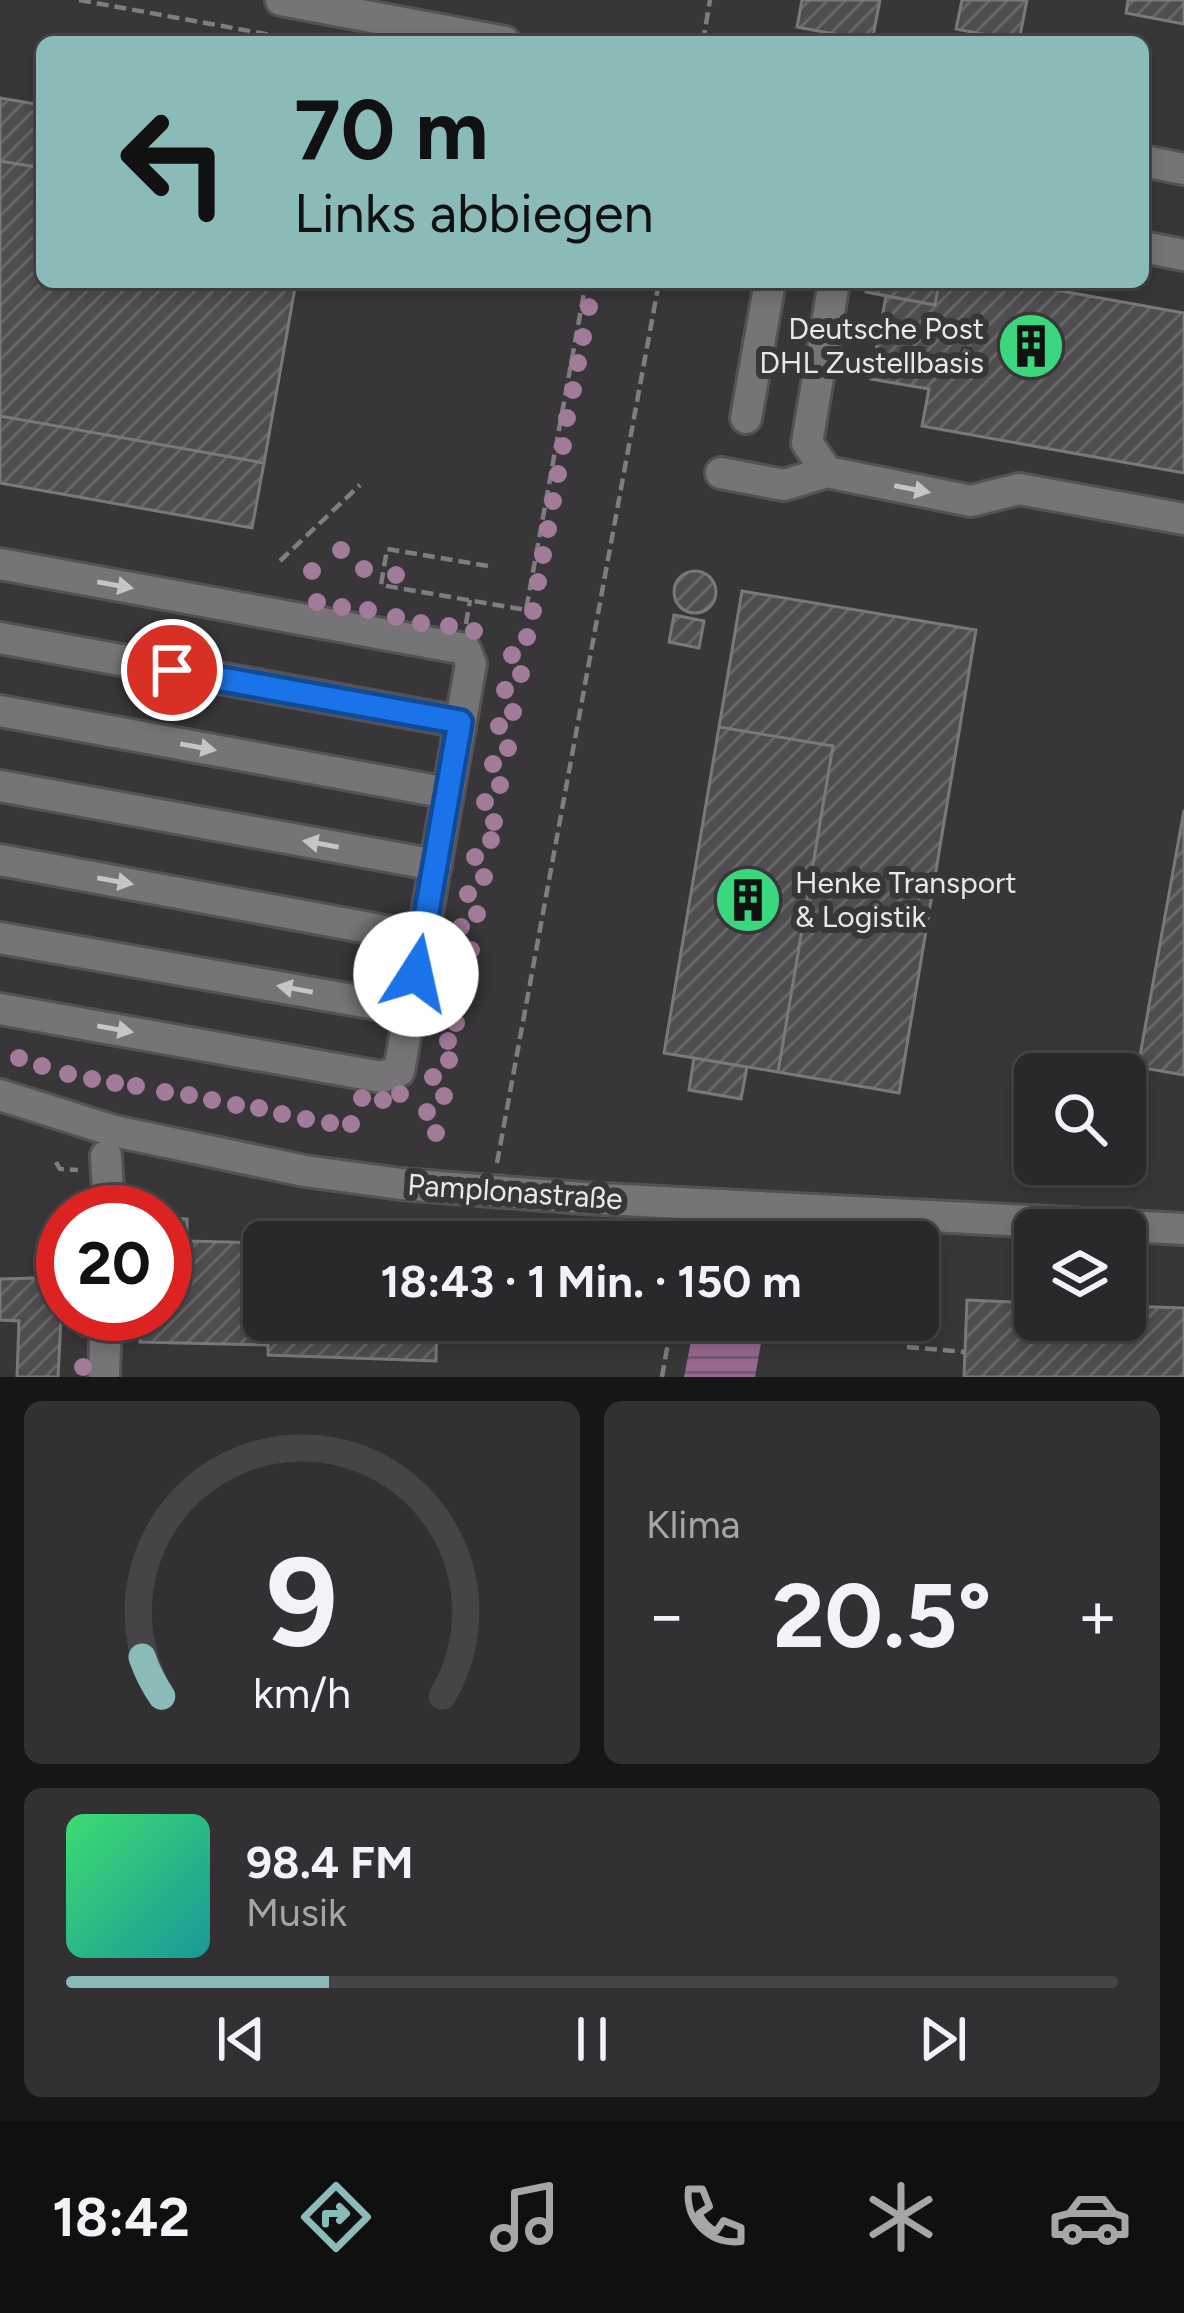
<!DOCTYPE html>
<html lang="de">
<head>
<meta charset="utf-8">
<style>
  :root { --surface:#2a282a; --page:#323032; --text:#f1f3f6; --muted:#a5a6a8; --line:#464447; --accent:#8bbbb9 }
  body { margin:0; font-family:Figtree,sans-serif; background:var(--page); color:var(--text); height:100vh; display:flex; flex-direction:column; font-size:45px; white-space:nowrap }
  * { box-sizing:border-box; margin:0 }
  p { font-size:39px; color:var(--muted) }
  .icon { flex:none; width:66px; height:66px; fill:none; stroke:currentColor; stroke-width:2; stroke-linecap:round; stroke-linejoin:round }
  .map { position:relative; height:1377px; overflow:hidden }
  .sheet { display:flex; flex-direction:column; gap:24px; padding:24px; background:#171617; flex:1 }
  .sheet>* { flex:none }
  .guide { position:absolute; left:36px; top:36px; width:1113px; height:252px; border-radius:18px; box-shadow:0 6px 18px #0003,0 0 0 3px var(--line); background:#8bbbb9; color:#111; overflow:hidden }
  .controls { position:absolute; left:1014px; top:1053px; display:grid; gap:24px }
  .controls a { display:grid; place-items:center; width:132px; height:132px; border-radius:18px; background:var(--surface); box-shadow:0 6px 18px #0003,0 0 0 3px var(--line); font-size:60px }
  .speed { position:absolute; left:36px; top:1185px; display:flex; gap:24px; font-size:60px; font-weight:700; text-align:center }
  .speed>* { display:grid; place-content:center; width:156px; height:156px; border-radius:50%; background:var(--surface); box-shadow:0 6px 18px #0003,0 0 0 3px var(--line); line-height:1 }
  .speed .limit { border:18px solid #d22; background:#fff; color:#111 }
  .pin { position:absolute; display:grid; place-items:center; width:102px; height:102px; color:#fff; margin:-51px; border:6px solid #fff; border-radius:50%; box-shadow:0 3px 12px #0007 }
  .me { position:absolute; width:132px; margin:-66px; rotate:10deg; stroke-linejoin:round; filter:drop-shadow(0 0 9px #0008) }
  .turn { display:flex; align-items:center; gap:42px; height:252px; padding:0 60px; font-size:54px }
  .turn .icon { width:156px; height:156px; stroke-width:2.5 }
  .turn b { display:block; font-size:84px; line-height:102px }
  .big { font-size:90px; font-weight:700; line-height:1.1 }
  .sheet .widget { flex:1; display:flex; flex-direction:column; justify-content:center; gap:18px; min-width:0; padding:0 42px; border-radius:18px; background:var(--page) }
  .sheet .dial { align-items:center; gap:0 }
  .dial svg { height:312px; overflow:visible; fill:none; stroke:var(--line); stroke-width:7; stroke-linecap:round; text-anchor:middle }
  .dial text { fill:var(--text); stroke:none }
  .song { display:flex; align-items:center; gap:36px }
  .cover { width:144px; height:144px; border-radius:18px; background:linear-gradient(135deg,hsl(140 70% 55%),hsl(180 70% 35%)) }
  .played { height:12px; border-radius:6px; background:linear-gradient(90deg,var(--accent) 25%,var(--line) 25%) }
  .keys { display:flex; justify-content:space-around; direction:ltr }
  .heat { display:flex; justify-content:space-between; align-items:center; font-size:66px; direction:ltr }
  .sheet .tiles { flex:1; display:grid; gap:24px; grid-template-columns:1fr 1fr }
  .widget:last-child { grid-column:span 2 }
  .trip { position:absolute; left:243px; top:1221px; width:696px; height:120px; border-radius:18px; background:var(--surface); box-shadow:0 6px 18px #0003,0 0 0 3px var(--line); font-weight:700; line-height:120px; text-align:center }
  .tab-bar { display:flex; height:192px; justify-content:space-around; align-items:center; background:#111011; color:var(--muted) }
  .tab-bar .icon { width:84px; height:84px }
  .tab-bar .selected { color:var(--accent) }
  .tab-bar b { font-size:54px; color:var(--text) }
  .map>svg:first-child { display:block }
  .water { fill:url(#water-rules) }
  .building { fill:url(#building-hatch); stroke:#7b787a; stroke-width:3 }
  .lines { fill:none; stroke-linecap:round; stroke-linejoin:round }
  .minor-casing { stroke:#545253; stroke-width:36 }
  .path { stroke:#7f7d7f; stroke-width:4.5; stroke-dasharray:12 6; stroke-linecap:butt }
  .minor { stroke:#777477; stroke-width:30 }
  .tree { fill:#a27a9a }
  .oneway { fill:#c7c4c6 }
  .route-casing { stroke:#114b97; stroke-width:30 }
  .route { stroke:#1a73e8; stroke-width:21 }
  .labels { text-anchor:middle; stroke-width:12; stroke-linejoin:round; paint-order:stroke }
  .poi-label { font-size:30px; fill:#e9e7e8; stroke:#383638; text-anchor:end }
  .street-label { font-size:30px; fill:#e9e7e8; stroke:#383638 }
</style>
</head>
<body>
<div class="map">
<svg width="1184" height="1377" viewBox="0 0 1184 1377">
  <defs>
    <pattern id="water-rules" width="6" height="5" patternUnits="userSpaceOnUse" patternTransform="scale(3)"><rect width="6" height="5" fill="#98688f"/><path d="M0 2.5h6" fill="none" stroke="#775a72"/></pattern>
    <pattern id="building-hatch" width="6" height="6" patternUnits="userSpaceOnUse" patternTransform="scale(3)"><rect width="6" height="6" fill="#4f4d4f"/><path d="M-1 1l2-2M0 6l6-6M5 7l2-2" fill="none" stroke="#686768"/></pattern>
  </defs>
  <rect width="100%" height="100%" fill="#383638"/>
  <path class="water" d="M695,1320H765L755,1377H684Z"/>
  <path class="building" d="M802,0H880L872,41L797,27Z
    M962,0H1027L1019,41L956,29Z
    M1128,0H1184V24L1126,13Z
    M0,98L42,105V168L0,161Z
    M0,161L42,168V282H296L264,463L0,416Z
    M868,282H939L935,305L866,292Z
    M939,282H1011L1184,313V473L922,426L929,389L871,379L886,296L935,305Z
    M0,416L264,463L252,528L0,483Z
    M674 592a21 21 0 1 1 42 0a21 21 0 1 1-42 0Z
    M742,591L976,630L899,1093L778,1072L833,746L719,727Z
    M674,615L704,621L699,648L669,642Z
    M719,727L833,746L778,1072L664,1053Z
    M1184,810V1075L1138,1067Z
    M694,1058L747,1067L741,1099L689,1090Z
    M165,1218L187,1219V1241L264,1243V1320H437L436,1361L268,1355V1345L140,1342L141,1314H165Z
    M36,1278L63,1279L58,1377H17L19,1321L0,1320V1279Z
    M967,1300L1035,1303V1320H1125V1306L1184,1308V1377H964Z"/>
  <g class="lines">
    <defs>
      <path id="minor" d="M281,0L505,42
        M1143,161L1184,169
        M1143,247L1184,255
        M834,282L807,443L827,472L971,501L1019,489L1184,519
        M746,418L770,282
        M721,473L784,485L827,472
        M0,564L465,649L471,664L399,1071L381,1077L0,1009
        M0,638L460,722
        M0,711L448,793
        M0,786L436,865
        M0,860L423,938
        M0,938L410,1010
        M0,1095L114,1131L305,1171L401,1184L583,1198L1184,1229
        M106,1156L109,1212
        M104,1377L106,1314"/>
    </defs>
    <use href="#minor" class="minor-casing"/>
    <path class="path" d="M79,0L310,42
      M703,42L710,0
      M280,561L360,485
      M488,566L387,549L381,585L526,610L586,282
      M466,624L470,600
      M56,1162L60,1169L78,1170
      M497,1163L659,282
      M907,1347L965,1352
      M662,1377L672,1320"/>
    <use href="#minor" class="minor"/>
  </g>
  <g class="tree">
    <circle cx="589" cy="307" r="9"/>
    <circle cx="583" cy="337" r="9"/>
    <circle cx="578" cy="363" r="9"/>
    <circle cx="573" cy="390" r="9"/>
    <circle cx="567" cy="418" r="9"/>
    <circle cx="563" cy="446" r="9"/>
    <circle cx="558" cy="474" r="9"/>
    <circle cx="553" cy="501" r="9"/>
    <circle cx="548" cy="529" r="9"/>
    <circle cx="341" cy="550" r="9"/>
    <circle cx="543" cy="555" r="9"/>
    <circle cx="364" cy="569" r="9"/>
    <circle cx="312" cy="571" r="9"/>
    <circle cx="396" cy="575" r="9"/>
    <circle cx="538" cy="582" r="9"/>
    <circle cx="317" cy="602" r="9"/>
    <circle cx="342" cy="607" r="9"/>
    <circle cx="368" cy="610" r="9"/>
    <circle cx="533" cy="611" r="9"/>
    <circle cx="396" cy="617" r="9"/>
    <circle cx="421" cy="623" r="9"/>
    <circle cx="449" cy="626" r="9"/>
    <circle cx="474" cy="631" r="9"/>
    <circle cx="527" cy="637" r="9"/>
    <circle cx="512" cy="655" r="9"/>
    <circle cx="521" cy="674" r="9"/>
    <circle cx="505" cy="690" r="9"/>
    <circle cx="513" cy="712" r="9"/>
    <circle cx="499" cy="726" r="9"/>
    <circle cx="508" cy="748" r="9"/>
    <circle cx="493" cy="764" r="9"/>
    <circle cx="500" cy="785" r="9"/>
    <circle cx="485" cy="802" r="9"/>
    <circle cx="494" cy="822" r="9"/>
    <circle cx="491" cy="840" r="9"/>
    <circle cx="475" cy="857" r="9"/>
    <circle cx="484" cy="877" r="9"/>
    <circle cx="468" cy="894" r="9"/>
    <circle cx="477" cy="914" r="9"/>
    <circle cx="461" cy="927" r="9"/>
    <circle cx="471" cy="950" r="9"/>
    <circle cx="454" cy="964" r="9"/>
    <circle cx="464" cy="987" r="9"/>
    <circle cx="448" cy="1004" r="9"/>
    <circle cx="456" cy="1023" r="9"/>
    <circle cx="448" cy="1041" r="9"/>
    <circle cx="19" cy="1058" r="9"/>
    <circle cx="449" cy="1060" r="9"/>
    <circle cx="42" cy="1066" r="9"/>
    <circle cx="68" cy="1074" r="9"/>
    <circle cx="433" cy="1077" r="9"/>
    <circle cx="92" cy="1079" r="9"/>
    <circle cx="115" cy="1083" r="9"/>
    <circle cx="136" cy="1086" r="9"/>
    <circle cx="165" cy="1092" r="9"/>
    <circle cx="400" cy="1094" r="9"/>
    <circle cx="189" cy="1095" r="9"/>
    <circle cx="444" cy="1096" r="9"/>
    <circle cx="362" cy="1098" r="9"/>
    <circle cx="212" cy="1100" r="9"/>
    <circle cx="383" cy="1100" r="9"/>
    <circle cx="236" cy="1105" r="9"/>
    <circle cx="259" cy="1108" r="9"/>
    <circle cx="427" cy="1112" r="9"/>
    <circle cx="282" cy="1114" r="9"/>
    <circle cx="306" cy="1119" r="9"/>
    <circle cx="330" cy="1123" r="9"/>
    <circle cx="351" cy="1124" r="9"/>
    <circle cx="436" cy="1133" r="9"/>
    <circle cx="85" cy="1329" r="9"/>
    <circle cx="83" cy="1367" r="9"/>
  </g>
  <defs><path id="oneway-solid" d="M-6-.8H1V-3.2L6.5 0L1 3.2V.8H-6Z" transform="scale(3)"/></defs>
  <g class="oneway">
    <use href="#oneway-solid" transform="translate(912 489) rotate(11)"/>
    <use href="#oneway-solid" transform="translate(115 585) rotate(10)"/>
    <use href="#oneway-solid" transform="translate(198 747) rotate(10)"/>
    <use href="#oneway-solid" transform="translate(321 844) rotate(-170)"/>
    <use href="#oneway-solid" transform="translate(115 881) rotate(10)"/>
    <use href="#oneway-solid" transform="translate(295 989) rotate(-170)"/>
    <use href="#oneway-solid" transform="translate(115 1029) rotate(10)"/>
  </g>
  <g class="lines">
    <defs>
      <path id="route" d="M172,670L460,722L416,974"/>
    </defs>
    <use href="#route" class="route-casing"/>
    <use href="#route" class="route"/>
  </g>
  <defs>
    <symbol id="building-disc" viewBox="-11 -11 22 22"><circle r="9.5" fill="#3bd77e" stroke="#383638"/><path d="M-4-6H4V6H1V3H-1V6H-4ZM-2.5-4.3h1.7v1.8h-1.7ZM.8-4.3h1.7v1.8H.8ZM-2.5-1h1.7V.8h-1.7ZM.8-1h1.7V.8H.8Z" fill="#111"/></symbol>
  </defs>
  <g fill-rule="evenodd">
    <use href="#building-disc" x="993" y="308" width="76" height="76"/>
    <use href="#building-disc" x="710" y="862" width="76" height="76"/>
  </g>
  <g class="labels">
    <g class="poi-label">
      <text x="984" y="339">Deutsche Post<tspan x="984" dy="34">DHL Zustellbasis</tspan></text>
      <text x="795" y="893" text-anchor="start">Henke Transport<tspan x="795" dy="34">&amp; Logistik</tspan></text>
    </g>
    <g class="street-label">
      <text transform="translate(515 1192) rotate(4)" y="10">Pamplonastraße</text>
    </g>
  </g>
</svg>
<div class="controls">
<a><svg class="icon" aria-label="search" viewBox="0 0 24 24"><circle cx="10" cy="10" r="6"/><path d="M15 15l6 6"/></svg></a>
<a><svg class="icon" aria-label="layers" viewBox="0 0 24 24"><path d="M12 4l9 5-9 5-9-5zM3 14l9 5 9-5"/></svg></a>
</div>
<div class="speed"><div class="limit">20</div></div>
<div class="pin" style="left:172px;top:670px;background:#d93025"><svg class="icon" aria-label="arrive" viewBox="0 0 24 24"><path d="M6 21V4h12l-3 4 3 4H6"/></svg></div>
<svg class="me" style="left:416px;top:974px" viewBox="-20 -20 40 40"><circle r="19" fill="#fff"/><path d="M0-13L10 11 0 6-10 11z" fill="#1a73e8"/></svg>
<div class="trip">18:43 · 1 Min. · 150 m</div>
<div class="guide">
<div class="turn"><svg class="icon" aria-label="left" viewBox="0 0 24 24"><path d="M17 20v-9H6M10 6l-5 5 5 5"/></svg><div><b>70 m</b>Links abbiegen</div></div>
</div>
</div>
<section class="sheet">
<div class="tiles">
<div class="widget dial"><svg viewBox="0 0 100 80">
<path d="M14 69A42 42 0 1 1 86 69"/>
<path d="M14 69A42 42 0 0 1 9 59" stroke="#8bbbb9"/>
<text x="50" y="56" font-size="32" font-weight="700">9</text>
<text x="50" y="72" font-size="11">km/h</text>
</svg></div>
<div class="widget"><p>Klima</p>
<div class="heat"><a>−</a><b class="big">20.5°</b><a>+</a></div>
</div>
<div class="widget">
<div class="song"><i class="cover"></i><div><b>98.4 FM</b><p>Musik</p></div></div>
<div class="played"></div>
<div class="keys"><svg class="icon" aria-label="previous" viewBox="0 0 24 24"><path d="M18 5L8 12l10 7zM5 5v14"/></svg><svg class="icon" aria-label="pause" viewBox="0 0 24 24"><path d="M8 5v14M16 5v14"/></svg><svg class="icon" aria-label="next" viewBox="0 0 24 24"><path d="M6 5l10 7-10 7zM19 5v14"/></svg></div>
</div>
</div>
</section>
<nav class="tab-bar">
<b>18:42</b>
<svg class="icon selected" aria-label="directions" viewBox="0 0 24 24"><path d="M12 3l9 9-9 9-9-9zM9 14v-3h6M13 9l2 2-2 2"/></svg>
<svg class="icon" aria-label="music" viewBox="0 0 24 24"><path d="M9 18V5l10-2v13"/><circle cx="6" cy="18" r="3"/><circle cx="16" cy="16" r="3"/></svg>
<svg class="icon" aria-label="phone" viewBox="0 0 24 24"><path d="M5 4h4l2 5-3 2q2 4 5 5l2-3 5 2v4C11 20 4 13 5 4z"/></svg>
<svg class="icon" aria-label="climate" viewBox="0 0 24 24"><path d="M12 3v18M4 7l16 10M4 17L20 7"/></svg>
<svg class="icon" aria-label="car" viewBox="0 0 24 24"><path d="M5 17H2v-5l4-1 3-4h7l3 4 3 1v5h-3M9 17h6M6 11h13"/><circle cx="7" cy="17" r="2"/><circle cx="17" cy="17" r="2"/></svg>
</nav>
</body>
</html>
